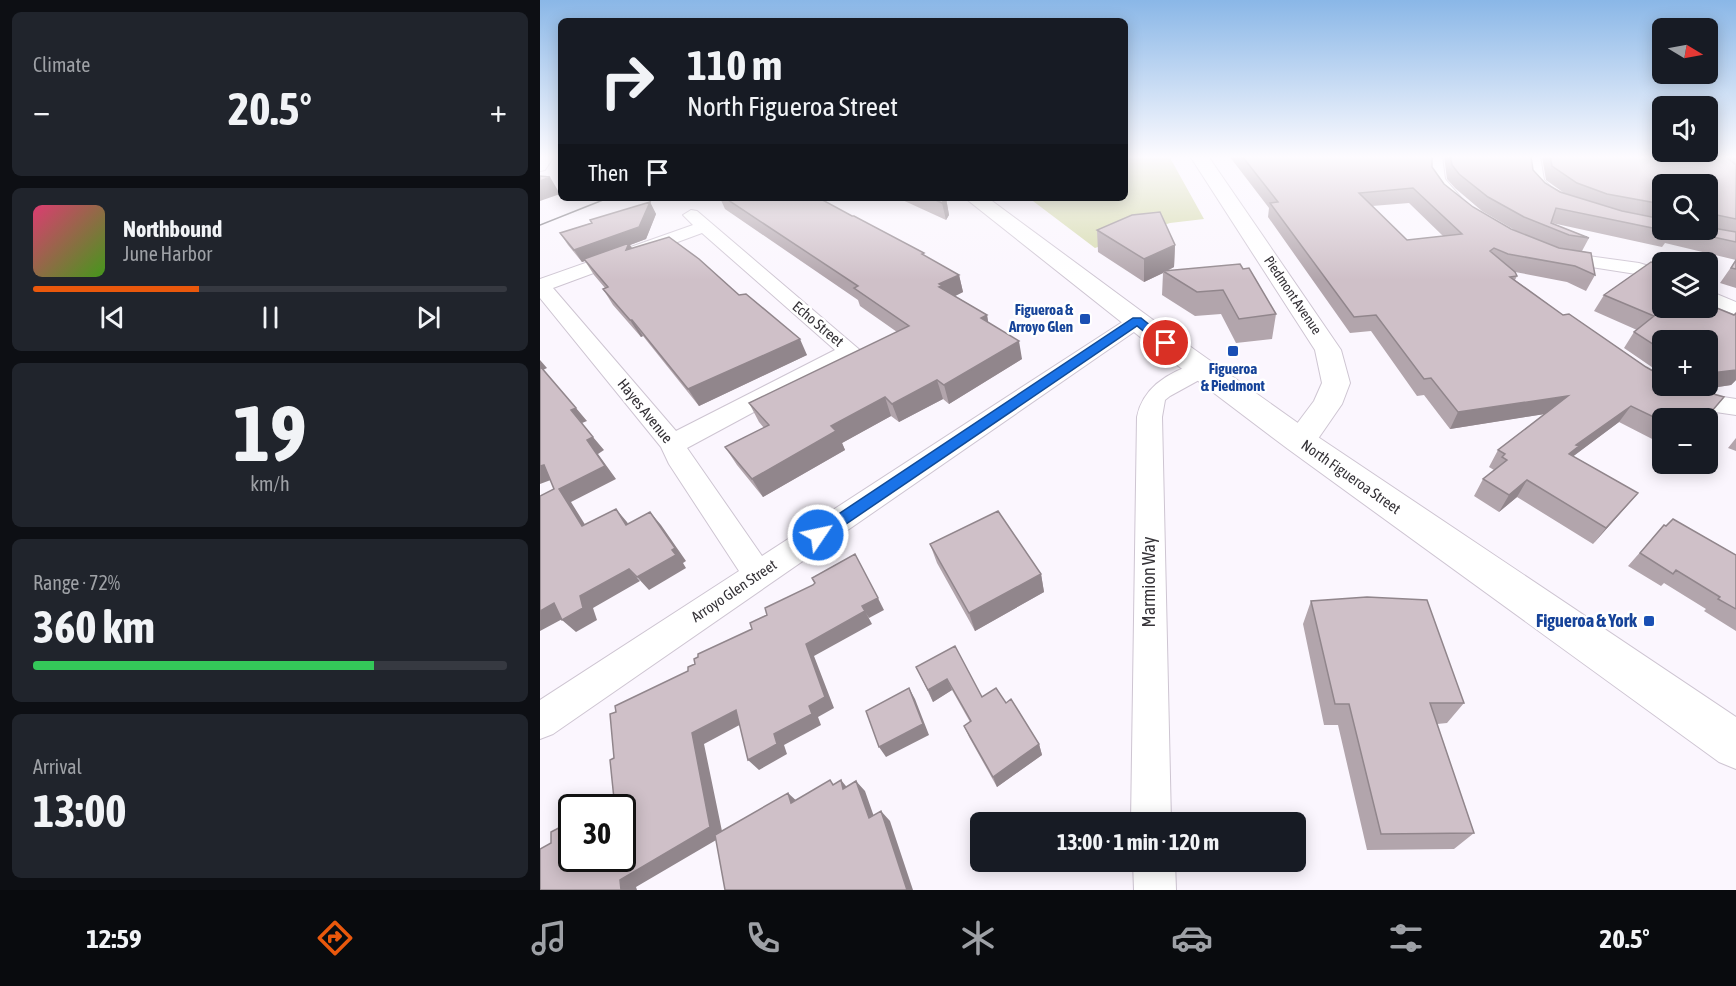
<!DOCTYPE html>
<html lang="en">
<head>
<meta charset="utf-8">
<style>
  :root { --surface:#171b24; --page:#20242c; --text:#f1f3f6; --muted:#9ea1a6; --line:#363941; --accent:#ea580c }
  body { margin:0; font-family:"Asap Condensed",sans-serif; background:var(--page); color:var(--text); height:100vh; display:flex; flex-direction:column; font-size:22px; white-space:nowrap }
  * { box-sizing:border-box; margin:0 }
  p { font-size:20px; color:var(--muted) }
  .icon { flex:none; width:33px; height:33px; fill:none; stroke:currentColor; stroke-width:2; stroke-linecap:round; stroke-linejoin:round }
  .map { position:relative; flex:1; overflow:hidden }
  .details { display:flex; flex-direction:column; gap:12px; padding:12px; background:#0d0f14; width:540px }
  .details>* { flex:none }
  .hud { position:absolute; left:18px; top:18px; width:570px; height:183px; border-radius:9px; box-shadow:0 3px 15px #0003; background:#171b24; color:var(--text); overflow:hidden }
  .needle { width:39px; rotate:100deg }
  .fabs { position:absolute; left:1112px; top:18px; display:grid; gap:12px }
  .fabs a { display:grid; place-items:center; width:66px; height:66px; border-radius:9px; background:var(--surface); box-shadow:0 3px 15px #0003; font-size:30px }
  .speed { position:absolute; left:18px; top:794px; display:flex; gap:12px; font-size:30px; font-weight:700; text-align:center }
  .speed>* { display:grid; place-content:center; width:78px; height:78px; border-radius:50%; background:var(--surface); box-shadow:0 3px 15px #0003; line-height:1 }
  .speed .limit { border:3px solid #111; border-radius:9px; background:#fff; color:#111 }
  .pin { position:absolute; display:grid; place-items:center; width:51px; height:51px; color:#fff; margin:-26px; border:3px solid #fff; border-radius:50%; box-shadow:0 2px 6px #0007 }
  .me { position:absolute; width:66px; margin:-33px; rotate:56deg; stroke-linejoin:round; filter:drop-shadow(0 0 4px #0008) }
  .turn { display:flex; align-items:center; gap:21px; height:126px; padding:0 30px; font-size:27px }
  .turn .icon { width:78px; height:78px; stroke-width:2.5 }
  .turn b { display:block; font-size:42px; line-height:51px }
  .then { display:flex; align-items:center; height:57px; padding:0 30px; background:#0003; gap:12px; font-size:22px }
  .big { font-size:45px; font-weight:700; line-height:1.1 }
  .details .widget { flex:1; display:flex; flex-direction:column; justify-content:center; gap:9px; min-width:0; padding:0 21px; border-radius:9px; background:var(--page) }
  .details .dial { align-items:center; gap:0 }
  .dial b { font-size:78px; line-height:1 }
  .song { display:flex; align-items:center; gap:18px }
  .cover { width:72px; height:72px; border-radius:9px; background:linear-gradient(135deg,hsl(340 70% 55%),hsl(100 70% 35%)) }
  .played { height:6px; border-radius:3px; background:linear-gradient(90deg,var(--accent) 35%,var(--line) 35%) }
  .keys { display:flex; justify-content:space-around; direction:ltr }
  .heat { display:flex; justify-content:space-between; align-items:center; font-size:33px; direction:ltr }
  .charge { height:9px; border-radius:4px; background:linear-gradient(90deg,#34c759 72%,var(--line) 0) }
  .trip { position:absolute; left:430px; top:812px; width:336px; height:60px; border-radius:9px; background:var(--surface); box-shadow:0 3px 15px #0003; font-weight:700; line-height:60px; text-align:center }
  .tabs { display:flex; height:96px; justify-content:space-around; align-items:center; background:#090b0e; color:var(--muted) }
  .tabs .icon { width:42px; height:42px }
  .tabs .selected { color:var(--accent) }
  .tabs b { font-size:27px; color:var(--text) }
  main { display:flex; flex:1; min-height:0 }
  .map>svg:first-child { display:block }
  .green { fill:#d5daac }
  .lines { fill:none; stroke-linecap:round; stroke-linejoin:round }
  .minor-casing { stroke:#cec5d2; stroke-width:2 }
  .tertiary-casing { stroke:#cec5d2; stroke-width:2 }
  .secondary-casing { stroke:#cec5d2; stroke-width:2 }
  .minor { fill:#fff; fill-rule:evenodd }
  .tertiary { fill:#fff; fill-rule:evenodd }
  .secondary { fill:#fff; fill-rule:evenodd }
  .tram { stroke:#7a777d; stroke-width:1.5 }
  .wall { fill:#b2a5ac; fill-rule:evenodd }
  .shaded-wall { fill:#91868c }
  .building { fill:#cfc0c8; stroke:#91868c; stroke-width:1.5; fill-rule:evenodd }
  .route { fill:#1a73e8; stroke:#114b97; stroke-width:1.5 }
  .transit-dot { fill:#1a4fb4; stroke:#fff; stroke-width:2 }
  .labels { text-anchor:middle; stroke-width:5; stroke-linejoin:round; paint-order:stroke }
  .far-street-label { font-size:14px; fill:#363338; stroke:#fff }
  .transit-label { font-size:15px; font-weight:bold; fill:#164399; stroke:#fff; text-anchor:end }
  .street-label { font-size:15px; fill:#363338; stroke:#fff }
  .near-street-label { font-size:18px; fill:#363338; stroke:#fff }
  .near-transit-label { font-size:18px; font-weight:bold; fill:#164399; stroke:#fff; text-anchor:end }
</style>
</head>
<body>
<main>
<section class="details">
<div class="widget"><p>Climate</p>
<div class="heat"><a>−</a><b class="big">20.5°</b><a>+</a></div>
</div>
<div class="widget">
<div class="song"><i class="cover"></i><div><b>Northbound</b><p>June Harbor</p></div></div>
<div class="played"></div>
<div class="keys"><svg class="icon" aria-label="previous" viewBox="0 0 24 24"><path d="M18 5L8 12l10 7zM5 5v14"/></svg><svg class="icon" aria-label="pause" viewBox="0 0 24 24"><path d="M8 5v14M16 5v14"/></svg><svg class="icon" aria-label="next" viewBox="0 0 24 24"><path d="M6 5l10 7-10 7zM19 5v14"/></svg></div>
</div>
<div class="widget dial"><b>19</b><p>km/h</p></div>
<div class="widget"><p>Range · 72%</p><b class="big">360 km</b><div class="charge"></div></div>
<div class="widget"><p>Arrival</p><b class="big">13:00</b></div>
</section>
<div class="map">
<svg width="1196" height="890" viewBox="0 0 1196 890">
  <rect width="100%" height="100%" fill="#fbf6fe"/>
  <path class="green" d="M585,156H629L664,219L630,223L555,248L489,198H585Z"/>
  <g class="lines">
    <defs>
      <path id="minor" d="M0,156H14L5,170L0,171Z
        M888,156H902L905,179L923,200L921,203H909L889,180Z
        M986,156H1000L1004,180L1021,197L1019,200H1007C992,187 987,176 986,156Z
        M151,210L157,211L321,351L318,356L147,448L222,556L590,317L597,315L604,317L607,321L604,325L13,734L0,739V700L199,571L129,464L121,447L0,298V279L153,225L143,215ZM162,233L295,350L136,431L13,288Z
        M1019,252L1099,263L1122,270V282L1096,274L1013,261L1010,257L1013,253Z
        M1167,290L1196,302V315L1167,303Z
        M662,362L670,364L673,369L670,374L630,396L625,400L622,417L631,822H591L597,417C603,386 632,370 662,362Z
        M1143,388L1164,394L1196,399V415L1162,410L1135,401L1131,396L1135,391Z
        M593,861H635L636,890H594Z"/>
      <path id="tertiary" d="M650,156H668L801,350L810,383L802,404L771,449L760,452L749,449L744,441L774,401L782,383L775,350Z"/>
      <path id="secondary" d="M425,198H448L624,328L772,433L1196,717V769L1179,762L748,449L604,340Z"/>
    </defs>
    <use href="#minor" class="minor-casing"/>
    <use href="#tertiary" class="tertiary-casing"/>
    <use href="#secondary" class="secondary-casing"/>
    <use href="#minor" class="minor"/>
    <use href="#tertiary" class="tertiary"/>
    <use href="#secondary" class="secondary"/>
    <path class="tram" d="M0,225L68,198"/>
  </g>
  <path class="wall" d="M685,156H892V167L904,184L933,207L971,229L978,232L942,211L915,188L907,179L904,156H991L993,170L1005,183L1024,193L1006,180L1002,156H1196V288L1180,283L1196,260L1125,243L1122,247L1012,223L1049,238L1042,251L1051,253L1055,275L1046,291L1027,282L975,272L977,276L975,280L1023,315L1029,314L1106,367L1122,376V386H1167V340H1122V374L1084,348L1094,332L1097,330L1054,311L1064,295L1111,262L1122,266V308H1167V304L1194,315L1196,313V380L1191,385L1159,390L1184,397L1166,418H1122V438L1118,442L1079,422L1033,456L1098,493L1084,509L1053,544L977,497L959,512L934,496L943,479L954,470L949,467L958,450L1004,414L910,429L884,395L877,396L831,331L810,333L728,217L729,208L690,157H686ZM1122,184H1167V230H1122ZM869,203L903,236L867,240L832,206Z
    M180,198H279L419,275L423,292L415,296L447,315L448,322L482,359L409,404L403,399L359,422L351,416L302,443L305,450L223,497L197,465L185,447L224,428L219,422L209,403L357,332L320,306L318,300L185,209Z
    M358,198H406L409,215L406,220Z
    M110,202L116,214L106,239L90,245L92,248L199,295L267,355L159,406L103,336L101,337L73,305L63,289L65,288L54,275L45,261L42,262L28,245L20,233L51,223L50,220Z
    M557,230L635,245L634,267L627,271L703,269L736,314L732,339L696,343L681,314L655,316L622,295L623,273L604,282L558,252Z
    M1196,438V451L1188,448Z
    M1133,519L1196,555V631L1164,611L1166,609L1124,583L1121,586L1088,566L1124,525L1126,526Z
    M390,544L501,574L504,592L435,631L397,563Z
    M771,601L924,703L907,723L897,724L934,833L914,849L827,850L798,725H784L763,624Z
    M376,667L442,697L466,703L499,744L502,755L457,787L429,737L424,726L430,722L412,690L393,702Z"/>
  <path class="shaded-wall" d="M10,177L20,194L0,201V181Z
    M406,198L409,215L406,220L402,203Z
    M110,202L116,214L106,239L90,245L98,259L86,250L88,246L42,262L34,250Z
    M635,245L634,267L624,272L623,271V273L604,282V259Z
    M419,275L423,292L405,301L399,284Z
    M447,315L450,333L441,318Z
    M90,320H92L103,336L101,337Z
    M260,339L267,355L159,406L148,389Z
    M479,341L482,359L409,404L404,385Z
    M0,360L7,368L3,370L0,366Z
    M1196,370V380L1191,385L1158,390L1161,386H1167V378L1171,373Z
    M397,380L403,399L359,422L352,404Z
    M1028,396L1018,412L910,429L918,412Z
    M345,397L351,416L302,443L305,450L223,497L212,479L291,426Z
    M1091,406L1079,422L1031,458L1029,454L1036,445Z
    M36,408L47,421L42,423L31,410Z
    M53,437L64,450L58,454L76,479L31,502L54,539L42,526L19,489L47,440Z
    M4,465L16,478L0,484V466Z
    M987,480L977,497L959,512L969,495Z
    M1098,493L1084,509L1053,544L1066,528Z
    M76,509L87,522L97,538L86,525Z
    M110,512L121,525L146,561L143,563L146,568L109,590L97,577Z
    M89,569L100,581L53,608L57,620L36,632L22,620L40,596Z
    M501,574L504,592L435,631L429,613Z
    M338,598L344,610L329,618L322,606Z
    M14,603L28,616L0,631V611Z
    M325,611L332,624L274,656L294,708L278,717L281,725L244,745L247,754L219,770L208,760L234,734L269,706L266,644Z
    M407,679L412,690L393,702L388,690Z
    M369,688L375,699L389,735L346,757L339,747Z
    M196,710L207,721L164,744L183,836L96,887L97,890H81L80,880L152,733Z
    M499,744L502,755L457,787L453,777Z
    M301,780L310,791L303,789Z
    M316,781L325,791L338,828L329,818Z
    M248,793L260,804L251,803Z
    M341,811L350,821L373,890H367Z"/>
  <path class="building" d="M702,156H892V167L904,184L933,207L971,229L1019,248L1051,253L1055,275L1035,266L968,254L954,248L950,251L975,272L977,276L970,277L1023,315L1029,314L1106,367L1122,376V386H1145L1184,397L1166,418L1148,409L1138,418H1122V421L1091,406L1036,445L1039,446L1029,454L1098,493L1066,528L987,480L969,495L943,479L967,460L962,457L965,454L958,450L1028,396L918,412L891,378L884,379L836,315L814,317L730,203L738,202ZM873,188L922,234L867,240L819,193Z
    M910,156H991L993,170L1005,183L1020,192L1082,211L1122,219V230H1132V232L1016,208L1011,223L1049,238L1029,235L984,217L948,197L919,174L912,165Z
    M1010,156H1185L1196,165V219L1167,213V184H1122V204L1067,194L1037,183L1012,166Z
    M0,176L10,177L0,181Z
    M185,198H279L312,216H314L384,253L382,254L419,275L399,284L402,286L399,287L447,315L441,318L479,341L404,385L397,380L352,404L345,397L291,426L296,431L212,479L185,447L229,425L209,403L369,326L314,288L318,286Z
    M391,198H405L402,203Z
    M110,202L99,227L34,250L20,233L52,223L50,220Z
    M620,212L635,245L604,259L557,230L592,215Z
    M1167,227L1196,232V242L1141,230H1167Z
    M129,237L159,259L199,295L206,294L260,339L148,389L92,320H90L63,289L68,287L44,259L89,243L86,250Z
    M1196,260V269L1191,268Z
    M1111,262L1122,266V308H1167V304L1194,315L1196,313V370L1171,373L1167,372V340H1122V350L1094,332L1114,316L1064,295Z
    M700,264L703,269L709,268L736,314L699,319L683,290L657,292L623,271Z
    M0,366L36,408L31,410L53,437L47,440L65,466L19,489L42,526L76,509L86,525L110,512L135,548L132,550L136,555L97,577L89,569L40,596L43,608L22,620L14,603L0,611V496L14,489L4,465L0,466Z
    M458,511L501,574L429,613L390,544Z
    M1133,519L1196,555V609L1178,599L1180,597L1136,570L1133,574L1100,553L1124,525L1126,526Z
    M315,554L338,598L322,606L325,611L266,644L285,697L269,706L272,714L234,734L237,744L208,760L196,710L152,733L170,827L80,880L81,890H0V849L11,843V832L32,821V858H82V807H58L74,799L70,760L74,758L70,714L76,712L75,706L148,671V667L155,664L154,659L158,657V654L212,629L210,623L227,615L225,608L273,585L275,583L272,578Z
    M827,597L887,600L924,703H890L934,833L841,834L809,704H795L771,601Z
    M415,646L442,697L456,688L466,703L471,699L499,744L453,777L424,726L431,721L407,679L388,690L376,667Z
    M369,688L383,724L339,747L326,711Z
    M290,780L293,785L301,780L303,789L316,781L329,818L341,811L367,890H185L175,835L248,793L251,803Z"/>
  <linearGradient id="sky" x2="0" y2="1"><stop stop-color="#8ab7e7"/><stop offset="0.56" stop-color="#fdfbff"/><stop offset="1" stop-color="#fdfbff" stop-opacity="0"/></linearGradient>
  <rect width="1196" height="280" fill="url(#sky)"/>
  <path class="route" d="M593,318H601L632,343L630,346H622L597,326L284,539L278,541L273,539L270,535L273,531Z"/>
  <g class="transit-dot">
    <rect x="539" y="313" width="12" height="12" rx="3"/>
    <rect x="687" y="345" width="12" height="12" rx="3"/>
    <rect x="1103" y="615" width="12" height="12" rx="3"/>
  </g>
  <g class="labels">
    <g class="far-street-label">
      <text transform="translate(753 295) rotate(56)" y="5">Piedmont Avenue</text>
    </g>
    <g class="transit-label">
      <text x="533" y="315">Figueroa &amp;<tspan x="533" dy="17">Arroyo Glen</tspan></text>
      <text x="693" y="374" text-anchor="middle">Figueroa<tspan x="693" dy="17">&amp; Piedmont</tspan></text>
    </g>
    <g class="street-label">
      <text transform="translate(278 324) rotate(40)" y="5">Echo Street</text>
      <text transform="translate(105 411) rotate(51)" y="5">Hayes Avenue</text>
      <text transform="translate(811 477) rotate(35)" y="5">North Figueroa Street</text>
      <text transform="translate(194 591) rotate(-34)" y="5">Arroyo Glen Street</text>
    </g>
    <g class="near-street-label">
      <text transform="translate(609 582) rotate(-90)" y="6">Marmion Way</text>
    </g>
    <g class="near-transit-label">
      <text x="1097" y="627">Figueroa &amp; York</text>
    </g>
  </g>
</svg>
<div class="fabs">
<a><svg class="needle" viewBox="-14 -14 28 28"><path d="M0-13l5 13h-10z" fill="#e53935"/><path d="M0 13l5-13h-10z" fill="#9ea1a6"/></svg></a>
<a><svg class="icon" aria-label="sound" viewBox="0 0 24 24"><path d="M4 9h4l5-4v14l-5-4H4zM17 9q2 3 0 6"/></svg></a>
<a><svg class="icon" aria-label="search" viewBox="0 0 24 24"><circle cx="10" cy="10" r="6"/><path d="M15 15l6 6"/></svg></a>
<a><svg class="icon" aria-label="layers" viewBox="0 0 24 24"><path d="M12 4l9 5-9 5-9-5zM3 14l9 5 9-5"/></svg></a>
<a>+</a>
<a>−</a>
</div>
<div class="speed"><div class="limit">30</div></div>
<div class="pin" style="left:626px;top:343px;background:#d93025"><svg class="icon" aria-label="arrive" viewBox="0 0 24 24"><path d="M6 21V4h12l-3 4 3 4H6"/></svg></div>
<svg class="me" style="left:278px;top:535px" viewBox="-20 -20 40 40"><circle r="17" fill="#1a73e8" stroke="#fff" stroke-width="3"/><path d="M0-11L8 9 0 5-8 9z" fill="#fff"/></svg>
<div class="trip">13:00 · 1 min · 120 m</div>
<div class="hud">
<div class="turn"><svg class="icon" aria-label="right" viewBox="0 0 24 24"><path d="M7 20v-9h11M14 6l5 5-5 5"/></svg><div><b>110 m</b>North Figueroa Street</div></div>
<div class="then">Then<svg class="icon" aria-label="arrive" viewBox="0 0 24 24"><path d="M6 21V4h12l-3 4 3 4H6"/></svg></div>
</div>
</div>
</main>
<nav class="tabs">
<b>12:59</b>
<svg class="icon selected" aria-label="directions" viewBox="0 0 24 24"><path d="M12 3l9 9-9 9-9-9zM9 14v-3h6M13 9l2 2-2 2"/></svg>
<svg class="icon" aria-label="music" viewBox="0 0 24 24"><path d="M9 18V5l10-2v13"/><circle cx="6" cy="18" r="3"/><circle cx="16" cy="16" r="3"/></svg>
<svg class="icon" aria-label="phone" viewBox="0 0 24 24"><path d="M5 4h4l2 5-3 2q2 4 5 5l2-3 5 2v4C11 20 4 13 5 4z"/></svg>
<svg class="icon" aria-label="climate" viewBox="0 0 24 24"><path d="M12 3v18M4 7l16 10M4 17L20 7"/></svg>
<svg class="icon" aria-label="car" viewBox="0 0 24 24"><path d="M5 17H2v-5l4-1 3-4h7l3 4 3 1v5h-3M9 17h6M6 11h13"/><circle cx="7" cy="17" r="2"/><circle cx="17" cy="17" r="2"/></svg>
<svg class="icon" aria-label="filters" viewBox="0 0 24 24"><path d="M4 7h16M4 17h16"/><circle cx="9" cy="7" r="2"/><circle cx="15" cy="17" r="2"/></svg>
<b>20.5°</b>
</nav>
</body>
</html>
